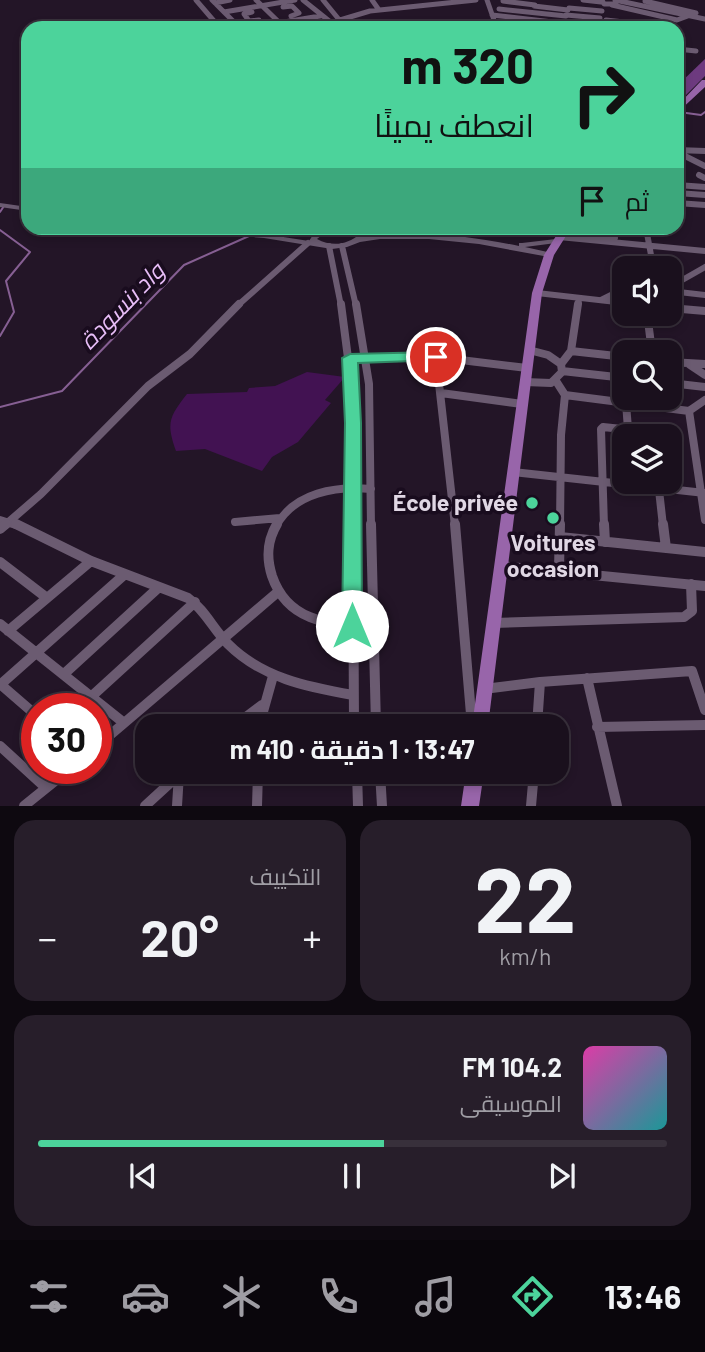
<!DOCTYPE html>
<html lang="ar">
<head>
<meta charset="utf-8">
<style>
  :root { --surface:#1a101d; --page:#271e2a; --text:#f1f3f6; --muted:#9f9da4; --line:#38303b; --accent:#4cd39b }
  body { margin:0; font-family:Barlow,Cairo,sans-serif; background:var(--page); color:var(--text); direction:rtl; height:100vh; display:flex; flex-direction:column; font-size:26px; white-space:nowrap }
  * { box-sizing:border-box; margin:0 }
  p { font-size:23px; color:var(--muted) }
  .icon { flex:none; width:38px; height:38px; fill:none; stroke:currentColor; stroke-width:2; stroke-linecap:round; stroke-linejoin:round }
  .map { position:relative; height:806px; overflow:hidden; direction:ltr }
  .side { display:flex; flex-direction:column; gap:14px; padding:14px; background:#0e0910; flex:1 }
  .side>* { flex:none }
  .guide { position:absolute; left:21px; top:21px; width:663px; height:214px; border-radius:21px; box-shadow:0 4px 10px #0003,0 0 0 2px var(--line); direction:rtl; background:#4cd39b; color:#111; overflow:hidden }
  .buttons { position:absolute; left:612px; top:256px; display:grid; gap:14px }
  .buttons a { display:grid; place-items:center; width:70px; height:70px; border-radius:14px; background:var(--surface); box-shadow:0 4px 10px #0003,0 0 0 2px var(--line); font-size:35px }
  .speed { position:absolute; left:21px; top:693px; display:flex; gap:14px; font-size:35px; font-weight:700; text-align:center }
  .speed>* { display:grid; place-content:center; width:91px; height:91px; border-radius:50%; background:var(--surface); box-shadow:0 4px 10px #0003,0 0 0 2px var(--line); line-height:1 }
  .speed .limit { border:10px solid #d22; background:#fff; color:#111 }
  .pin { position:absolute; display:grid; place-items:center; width:60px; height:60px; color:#fff; margin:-30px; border:4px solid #fff; border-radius:50%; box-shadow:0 2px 7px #0007 }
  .me { position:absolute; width:77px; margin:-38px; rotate:0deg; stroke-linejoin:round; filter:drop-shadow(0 0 5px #0008) }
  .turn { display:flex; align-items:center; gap:24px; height:147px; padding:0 35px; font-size:32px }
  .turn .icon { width:91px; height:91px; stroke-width:2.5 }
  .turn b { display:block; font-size:49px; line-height:60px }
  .then { display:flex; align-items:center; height:66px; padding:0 35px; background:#0003; gap:14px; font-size:26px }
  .big { font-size:52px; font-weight:700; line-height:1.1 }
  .side .tile { flex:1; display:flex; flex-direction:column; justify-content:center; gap:10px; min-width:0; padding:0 24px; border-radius:21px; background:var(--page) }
  .side .dial { align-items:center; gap:0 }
  .dial b { font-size:91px; line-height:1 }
  .song { display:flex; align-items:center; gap:21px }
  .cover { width:84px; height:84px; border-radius:10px; background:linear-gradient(135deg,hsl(320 70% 55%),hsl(180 70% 35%)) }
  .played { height:7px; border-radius:4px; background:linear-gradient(90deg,var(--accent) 55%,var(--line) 55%) }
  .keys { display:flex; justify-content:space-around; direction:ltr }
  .heat { display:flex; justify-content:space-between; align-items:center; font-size:38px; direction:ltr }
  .side .tiles { flex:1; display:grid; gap:14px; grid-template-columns:1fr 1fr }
  .tile:last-child { grid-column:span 2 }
  .trip { position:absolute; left:135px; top:714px; width:434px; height:70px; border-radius:21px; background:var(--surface); box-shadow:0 4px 10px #0003,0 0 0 2px var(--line); font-weight:700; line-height:70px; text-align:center; direction:rtl }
  .tabs { display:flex; height:112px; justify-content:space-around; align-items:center; background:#0a060c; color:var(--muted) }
  .tabs .icon { width:49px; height:49px }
  .tabs .current { color:var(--accent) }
  .tabs b { font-size:32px; color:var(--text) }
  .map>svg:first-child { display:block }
  .green { fill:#421252 }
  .forest { fill:#6d3a7f }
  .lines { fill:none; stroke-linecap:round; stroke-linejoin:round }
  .stream { stroke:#865f93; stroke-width:2 }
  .minor-far3 { stroke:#6b5b71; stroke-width:5 }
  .minor-far2 { stroke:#6b5b71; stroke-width:6 }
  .minor-far1 { stroke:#6b5b71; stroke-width:8 }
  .minor { stroke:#6b5b71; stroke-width:10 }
  .tertiary { fill:#6b5b71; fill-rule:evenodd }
  .primary { fill:#9865aa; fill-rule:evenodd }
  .route { fill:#4cd39b; stroke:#318965; stroke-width:2 }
  .poi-dot { fill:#4cd39b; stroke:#190c1e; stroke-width:2.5 }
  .labels { text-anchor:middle; stroke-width:7; stroke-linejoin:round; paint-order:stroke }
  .poi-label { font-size:23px; font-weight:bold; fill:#e0d7e4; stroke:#190c1e; text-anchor:end }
  .water-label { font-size:24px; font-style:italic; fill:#e7bdf7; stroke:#190c1e }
</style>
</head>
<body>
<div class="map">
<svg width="705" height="806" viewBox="0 0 705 806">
  <rect width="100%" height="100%" fill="#231527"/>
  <path class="green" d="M307,372L345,377L325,400L331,403L298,442L272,457L262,471L205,449L176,451C166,423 169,417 187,394L247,392L249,388L275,386Z"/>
  <path class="forest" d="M705,59V76L677,104V86Z"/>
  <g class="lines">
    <path class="stream" d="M679,112L701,115L705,112
      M0,212L4,206
      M0,230L30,252L6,281L14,312L0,336
      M254,234L269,228
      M0,407L62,391L184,265L249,236"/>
    <path class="minor-far3" d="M196,0L220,28
      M212,0L240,28
      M256,0L285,28
      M303,0L333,24L342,22L346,28
      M323,0L341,22
      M372,0L379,10
      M487,0L494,20
      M583,0L601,2
      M602,0L604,4H616
      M615,0L705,19
      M503,1L535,5
      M215,3L230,0
      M612,5L677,20L696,13L645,1
      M534,6L568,10
      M283,7L292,6L299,13L291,16
      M569,8L602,11
      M499,9L566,16
      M224,12L295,0
      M252,12L244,14L249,21L259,20
      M492,15L604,28
      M566,15L600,18
      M340,20L370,11L476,0
      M606,20L642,24
      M300,25L310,23L316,28
      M248,28L320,16
      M497,28L527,27
      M677,49L696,51"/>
    <path class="minor-far2" d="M677,150L705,151
      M677,152L705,166
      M699,175L705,178
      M677,177L681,175
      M677,185L705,187
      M677,193L705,195
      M677,203L705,205
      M646,228L651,255L650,268
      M564,230L615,238
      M559,237L705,251
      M329,246L341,306
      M342,246L356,306
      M670,287L705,267
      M670,291L705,295
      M537,293L625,303
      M601,300L625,288
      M237,306L308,243
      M578,306L579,298"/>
    <path class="minor-far1" d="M341,304L352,389L353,526
      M356,304L369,384L371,526
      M670,308L705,311
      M647,313L652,352
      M571,351L625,357
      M436,357L455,526
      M350,358L436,357L527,368
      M670,362L705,364
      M561,364L571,351L578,304
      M690,365L705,375
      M562,371L625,378
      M556,381L565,395L561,435L560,526
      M525,382L551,383L562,372L561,364L548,355L529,350
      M670,383L705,387
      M441,393L522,404
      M565,395L689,411L705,400
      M626,403L628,429
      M689,411L705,520
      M513,472L705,493
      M658,481L663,526
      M0,520L19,526
      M235,522L280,518
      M4,526L41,494L148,386L190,354L239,304
      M276,526C295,492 336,486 371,489
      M604,526L601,429L603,427L650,432L653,436"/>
    <path class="minor" d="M16,524L91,561L188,598C205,610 213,629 228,644C262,678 307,687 353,695
      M277,524C267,541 266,557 272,576C288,623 330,624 372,627
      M353,524L354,726
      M371,524L376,726
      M455,524L472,726
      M604,524L605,542
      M663,524L666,548
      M0,529L6,524
      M560,537L705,552
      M0,562L47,598
      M501,566L705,586
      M559,570L560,524
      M493,623L684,617L692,611L691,584
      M0,624L124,723
      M8,631L91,561
      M64,674L158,588
      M587,678L617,806
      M0,684L37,716
      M0,685L124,575
      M484,689L540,682L692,671L705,710
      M92,696L195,602
      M234,726L262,705
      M259,726L273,676
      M537,726L540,682
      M597,727L705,725
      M0,746L46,788
      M96,747L279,591
      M357,772L358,806
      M380,772L382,806
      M24,806L71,768
      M145,806L182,772
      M177,806L179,774
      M257,806L258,772
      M531,806L534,772"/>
    <path class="tertiary" d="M0,203L28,207V211L0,207Z
      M166,228H191L264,234L309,241C319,223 342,228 360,228H364L368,234L366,237C417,229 469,236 519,246V243H522L556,239L560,241L556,243L525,247L552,253V257H549L479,244L429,239H380L360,242L347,247L332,249L264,238L170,230ZM352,230L358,232L360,234C347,245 332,247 317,239C327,230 339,230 352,230Z"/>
    <path class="primary" d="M702,80H705V87L677,113V106Z
      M561,228H571L554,255L542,293L488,726H472L532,293L544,255Z
      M466,772H484L479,806H461Z"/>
  </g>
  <path class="route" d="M436,352L443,357L441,360L358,363L361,423L362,626L359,632L352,634L345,632L342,626L345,423L342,358L350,354Z"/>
  <g class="poi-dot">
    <circle cx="532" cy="503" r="7"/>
    <circle cx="553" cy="518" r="7"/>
  </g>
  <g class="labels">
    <g class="poi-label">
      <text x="518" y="511">École privée</text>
      <text x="553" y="551" text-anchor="middle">Voitures<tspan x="553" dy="26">occasion</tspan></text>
    </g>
    <g class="water-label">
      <text transform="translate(122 306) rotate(-46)" y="8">واد بنسودة</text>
    </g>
  </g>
</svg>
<div class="buttons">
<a><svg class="icon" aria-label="sound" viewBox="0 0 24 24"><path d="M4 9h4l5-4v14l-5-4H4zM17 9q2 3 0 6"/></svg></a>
<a><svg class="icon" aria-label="search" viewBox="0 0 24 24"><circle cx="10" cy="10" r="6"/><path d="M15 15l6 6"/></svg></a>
<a><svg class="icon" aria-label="layers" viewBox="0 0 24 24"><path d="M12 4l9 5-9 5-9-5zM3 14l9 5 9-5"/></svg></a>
</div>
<div class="speed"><div class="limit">30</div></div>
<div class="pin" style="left:436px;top:357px;background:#d93025"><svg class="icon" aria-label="arrive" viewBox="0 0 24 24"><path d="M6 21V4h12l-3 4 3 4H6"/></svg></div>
<svg class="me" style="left:352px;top:626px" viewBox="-20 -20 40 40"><circle r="19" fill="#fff"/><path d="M0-13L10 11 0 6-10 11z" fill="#4cd39b"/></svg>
<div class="trip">13:47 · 1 دقيقة · 410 m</div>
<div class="guide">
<div class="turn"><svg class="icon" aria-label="right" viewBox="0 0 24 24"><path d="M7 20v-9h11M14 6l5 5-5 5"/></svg><div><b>320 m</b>انعطف يمينًا</div></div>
<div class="then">ثم<svg class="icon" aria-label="arrive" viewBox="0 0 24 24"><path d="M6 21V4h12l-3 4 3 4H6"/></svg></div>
</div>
</div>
<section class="side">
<div class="tiles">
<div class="tile dial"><b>22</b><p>km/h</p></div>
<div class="tile"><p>التكييف</p>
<div class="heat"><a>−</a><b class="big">20°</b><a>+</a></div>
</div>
<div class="tile">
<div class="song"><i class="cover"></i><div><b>104.2 FM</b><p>الموسيقى</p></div></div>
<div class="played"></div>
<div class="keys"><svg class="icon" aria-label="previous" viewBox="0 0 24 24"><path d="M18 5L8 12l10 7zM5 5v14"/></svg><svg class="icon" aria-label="pause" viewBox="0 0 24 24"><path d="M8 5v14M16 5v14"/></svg><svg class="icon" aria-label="next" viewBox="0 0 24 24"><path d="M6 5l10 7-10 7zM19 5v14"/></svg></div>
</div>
</div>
</section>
<nav class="tabs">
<b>13:46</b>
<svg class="icon current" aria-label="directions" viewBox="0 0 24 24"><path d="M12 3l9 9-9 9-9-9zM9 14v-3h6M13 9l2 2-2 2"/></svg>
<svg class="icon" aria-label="music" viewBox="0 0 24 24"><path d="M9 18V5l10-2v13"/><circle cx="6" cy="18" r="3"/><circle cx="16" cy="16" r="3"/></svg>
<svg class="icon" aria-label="phone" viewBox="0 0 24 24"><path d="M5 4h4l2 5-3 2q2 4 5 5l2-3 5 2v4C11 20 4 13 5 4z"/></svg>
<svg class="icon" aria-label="climate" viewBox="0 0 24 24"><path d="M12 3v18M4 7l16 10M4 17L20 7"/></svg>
<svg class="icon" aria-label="car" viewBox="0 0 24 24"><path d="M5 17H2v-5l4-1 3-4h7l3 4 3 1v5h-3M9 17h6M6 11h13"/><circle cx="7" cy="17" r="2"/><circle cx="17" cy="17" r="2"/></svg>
<svg class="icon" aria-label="filters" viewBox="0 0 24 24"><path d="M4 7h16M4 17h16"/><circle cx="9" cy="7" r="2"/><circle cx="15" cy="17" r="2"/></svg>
</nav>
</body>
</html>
